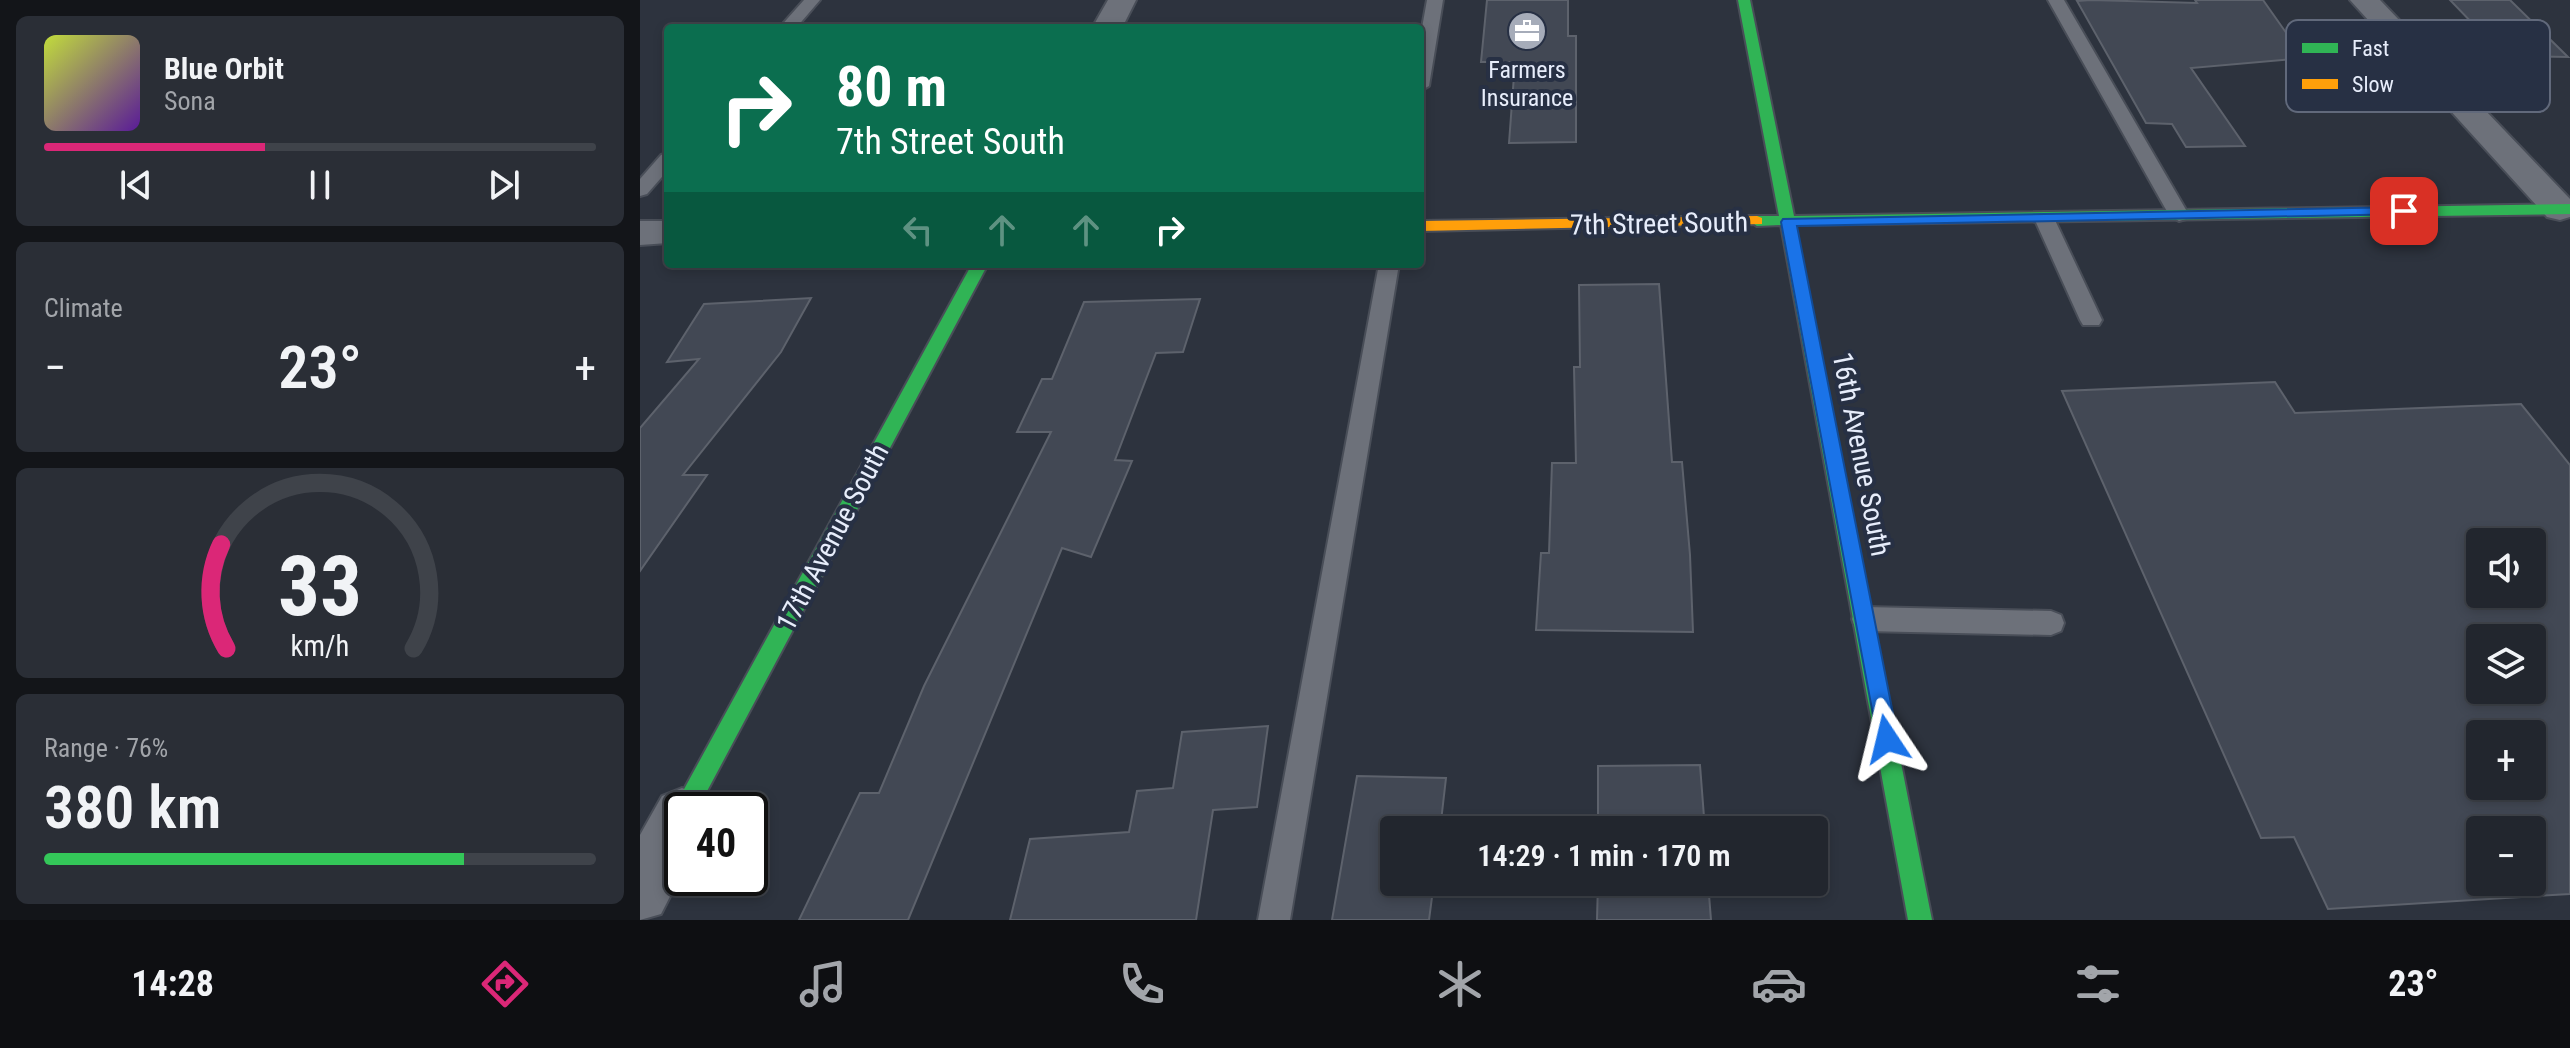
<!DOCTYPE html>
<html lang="en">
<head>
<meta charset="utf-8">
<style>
  :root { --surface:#22262e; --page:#2a2e36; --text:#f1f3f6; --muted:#a2a5aa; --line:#3f434a; --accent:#db2777 }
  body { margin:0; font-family:"Roboto Condensed",sans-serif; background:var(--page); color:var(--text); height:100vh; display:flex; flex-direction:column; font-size:30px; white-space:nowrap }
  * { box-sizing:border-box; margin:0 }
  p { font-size:26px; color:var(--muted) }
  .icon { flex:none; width:44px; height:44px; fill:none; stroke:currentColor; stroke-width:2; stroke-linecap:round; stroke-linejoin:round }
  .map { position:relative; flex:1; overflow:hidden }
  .sheet { display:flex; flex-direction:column; gap:16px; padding:16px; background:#131519; width:640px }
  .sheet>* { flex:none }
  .hud { position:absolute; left:24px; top:24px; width:760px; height:244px; border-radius:8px; box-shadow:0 4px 12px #0003,0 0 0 2px var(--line); background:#0b6e4f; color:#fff; overflow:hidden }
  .fabs { position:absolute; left:1826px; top:528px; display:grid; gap:16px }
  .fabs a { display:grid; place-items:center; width:80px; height:80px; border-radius:8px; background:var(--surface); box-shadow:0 4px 12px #0003,0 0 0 2px var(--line); font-size:40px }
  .speed { position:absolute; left:24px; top:792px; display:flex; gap:16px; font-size:40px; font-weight:700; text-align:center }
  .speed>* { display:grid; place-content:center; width:104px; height:104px; border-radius:50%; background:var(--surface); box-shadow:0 4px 12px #0003,0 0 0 2px var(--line); line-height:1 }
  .speed .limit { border:4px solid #111; border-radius:12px; background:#fff; color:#111 }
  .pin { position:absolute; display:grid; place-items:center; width:68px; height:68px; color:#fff; margin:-34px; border-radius:16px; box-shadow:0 4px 12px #0006 }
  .me { position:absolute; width:88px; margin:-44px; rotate:350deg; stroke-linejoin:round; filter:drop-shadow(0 0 6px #0008) }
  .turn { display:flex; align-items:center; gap:28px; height:168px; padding:0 40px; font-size:36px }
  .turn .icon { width:104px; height:104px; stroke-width:2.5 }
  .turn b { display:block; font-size:56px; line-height:68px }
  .lanes { display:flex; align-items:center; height:76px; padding:0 40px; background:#0003; justify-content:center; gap:40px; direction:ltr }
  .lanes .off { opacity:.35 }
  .big { font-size:60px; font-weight:600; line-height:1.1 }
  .sheet .tile { flex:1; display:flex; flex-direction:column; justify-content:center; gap:12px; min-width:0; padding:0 28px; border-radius:12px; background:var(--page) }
  .sheet .dial { align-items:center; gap:0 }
  .dial svg { height:208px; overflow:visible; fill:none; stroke:var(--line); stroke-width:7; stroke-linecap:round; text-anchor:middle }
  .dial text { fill:var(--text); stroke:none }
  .song { display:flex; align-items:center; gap:24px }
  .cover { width:96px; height:96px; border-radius:12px; background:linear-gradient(135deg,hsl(70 70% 55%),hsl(270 70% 35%)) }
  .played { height:8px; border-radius:4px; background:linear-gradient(90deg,var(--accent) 40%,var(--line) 40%) }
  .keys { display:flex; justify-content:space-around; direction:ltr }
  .heat { display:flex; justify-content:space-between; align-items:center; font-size:44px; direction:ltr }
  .charge { height:12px; border-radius:6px; background:linear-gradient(90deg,#34c759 76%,var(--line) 0) }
  .trip { position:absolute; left:740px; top:816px; width:448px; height:80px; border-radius:8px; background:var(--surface); box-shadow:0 4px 12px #0003,0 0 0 2px var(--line); font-weight:600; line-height:80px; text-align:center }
  .dock { display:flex; height:128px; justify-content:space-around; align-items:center; background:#0e0f12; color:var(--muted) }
  .dock .icon { width:56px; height:56px }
  .dock .selected { color:var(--accent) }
  .dock b { font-size:36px; color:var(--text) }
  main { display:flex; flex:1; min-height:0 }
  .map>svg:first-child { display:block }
  .building { fill:#424854; stroke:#5d626c; stroke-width:2; fill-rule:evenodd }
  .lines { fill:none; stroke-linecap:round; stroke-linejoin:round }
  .lane-casing { stroke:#494e58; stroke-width:4 }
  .street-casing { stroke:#494e58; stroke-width:4 }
  .fast-casing { stroke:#494e58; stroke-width:4 }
  .slow-casing { stroke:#494e58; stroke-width:4 }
  .lane { fill:#6d717a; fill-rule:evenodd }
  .street { fill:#6d717a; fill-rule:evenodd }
  .fast { fill:#30b455; fill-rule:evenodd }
  .slow { fill:#ff9f0a; fill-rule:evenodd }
  .route { fill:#1a73e8; stroke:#114b97; stroke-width:2 }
  .labels { text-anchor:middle; stroke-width:8; stroke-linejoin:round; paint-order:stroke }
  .far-poi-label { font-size:24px; fill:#e7edfb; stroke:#273044 }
  .street-label { font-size:28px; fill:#e7edfb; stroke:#273044 }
  .key { fill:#273044; stroke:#61697b; stroke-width:2 }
  .key-label { font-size:22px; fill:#e7edfb }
</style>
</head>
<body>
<main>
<section class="sheet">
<div class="tile">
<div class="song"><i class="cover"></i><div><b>Blue Orbit</b><p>Sona</p></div></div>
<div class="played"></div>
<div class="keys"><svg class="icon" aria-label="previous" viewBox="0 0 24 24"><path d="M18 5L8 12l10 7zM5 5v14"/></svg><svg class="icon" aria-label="pause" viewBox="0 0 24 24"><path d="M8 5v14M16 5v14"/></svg><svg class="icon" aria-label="next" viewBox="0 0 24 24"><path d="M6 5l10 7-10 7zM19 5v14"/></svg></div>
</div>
<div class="tile"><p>Climate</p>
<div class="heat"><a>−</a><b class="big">23°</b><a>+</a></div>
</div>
<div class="tile dial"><svg viewBox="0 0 100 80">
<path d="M14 69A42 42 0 1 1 86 69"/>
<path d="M14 69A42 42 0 0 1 12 29" stroke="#db2777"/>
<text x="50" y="56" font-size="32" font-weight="700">33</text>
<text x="50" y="72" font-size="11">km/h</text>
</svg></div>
<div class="tile"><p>Range · 76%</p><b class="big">380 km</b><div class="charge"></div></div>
</section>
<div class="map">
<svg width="1930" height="920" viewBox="0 0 1930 920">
  <rect width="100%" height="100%" fill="#2d333e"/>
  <path class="building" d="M847,0H928V36H936V142L869,143L875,62H841Z
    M1451,0L1557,3L1555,0H1623L1664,58L1551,68L1605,146L1546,147L1532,124L1506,123L1437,1Z
    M1810,0H1870L1928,57L1864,56Z
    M1019,284L1032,462H1042L1050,555L1053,632L896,630L901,553H909L912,463H936L934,367H940L939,285Z
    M171,298L141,352L43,475H67L0,571V428L59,359L27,362L64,304Z
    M560,299L543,352L516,353L475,460L492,461L451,557L422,548L268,920H159L220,793H239L284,686L411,432H377L402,379H412L444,302Z
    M1635,382L1655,413L1881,404L1930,465V894L1688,909L1654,837L1621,838L1422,391ZM1840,542H1892V594H1840ZM1840,638H1892V690H1840ZM1840,734H1892V786H1840ZM1840,830H1892V882H1840Z
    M628,726L617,807L573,810L556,920H370L390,839L489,832L497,791L533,788L542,732Z
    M1060,765L1065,830H958V766Z
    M717,776L806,778L800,830H754V882H794L789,920H692Z
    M958,882H1068L1071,920H957Z"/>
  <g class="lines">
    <defs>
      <path id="lane" d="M164,0H180L156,28H139Z
        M787,0H803L789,86L780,91V39Z
        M1408,0H1424L1549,215L1546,219L1539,221L1529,215Z
        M28,153V170L7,194L0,196V179L21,155Z
        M1404,212L1414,218L1462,320L1459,325H1443L1440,320L1394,218Z
        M739,264H759L650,920H618Z
        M1225,607L1411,611L1421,615L1424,623L1421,631L1411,635L1225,631L1215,627L1212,619L1215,611Z"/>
      <path id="street" d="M468,0H496L482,28H452Z
        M1710,0H1740L1930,199V217L1920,220L1907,217Z
        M0,221H28V243L0,245Z
        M42,788L62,796L68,810H42V873L21,914L0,920V835L22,796Z"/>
      <path id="fast" d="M1098,0H1110L1154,216L1930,204V214L1155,225L1292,920H1268L1141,225L1117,226L1110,221L1117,216H1139Z
        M332,264H348L57,810H42V820L37,818L34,810L37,802Z"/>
      <path id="slow" d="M1117,216L1122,218V224L780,231V221Z"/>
    </defs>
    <use href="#lane" class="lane-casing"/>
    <use href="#street" class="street-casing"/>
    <use href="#fast" class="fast-casing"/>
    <use href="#slow" class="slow-casing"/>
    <use href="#lane" class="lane"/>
    <use href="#street" class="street"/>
    <use href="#fast" class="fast"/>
    <use href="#slow" class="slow"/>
  </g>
  <path class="route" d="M1764,207L1769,208V214L1157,226L1258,739L1255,747L1247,750L1239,747L1141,222L1143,219Z"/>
  <defs>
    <symbol id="office-disc" viewBox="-11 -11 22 22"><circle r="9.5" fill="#a6acb9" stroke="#273044"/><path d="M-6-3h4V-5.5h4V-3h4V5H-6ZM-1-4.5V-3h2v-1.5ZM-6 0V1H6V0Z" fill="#fff"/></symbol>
  </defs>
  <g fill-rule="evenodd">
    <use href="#office-disc" x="865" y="9" width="44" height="44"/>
  </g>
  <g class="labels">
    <g class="far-poi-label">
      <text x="887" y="78">Farmers<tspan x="887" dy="28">Insurance</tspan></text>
    </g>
    <g class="street-label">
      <text transform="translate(1019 223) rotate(-1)" y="10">7th Street South</text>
      <text transform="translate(1222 454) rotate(79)" y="10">16th Avenue South</text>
      <text transform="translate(192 537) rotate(-62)" y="10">17th Avenue South</text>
    </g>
  </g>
  <rect x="1646" y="20" width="264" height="92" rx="12" class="key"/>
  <rect x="1662" y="43" width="36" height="10" fill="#30b455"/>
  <rect x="1662" y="79" width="36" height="10" fill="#ff9f0a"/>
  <g class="key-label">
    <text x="1712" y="56">Fast</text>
    <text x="1712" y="92">Slow</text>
  </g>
</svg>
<div class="fabs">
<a><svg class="icon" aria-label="sound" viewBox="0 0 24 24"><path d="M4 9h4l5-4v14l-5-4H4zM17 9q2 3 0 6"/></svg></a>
<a><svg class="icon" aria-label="layers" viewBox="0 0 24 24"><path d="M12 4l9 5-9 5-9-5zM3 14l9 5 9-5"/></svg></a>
<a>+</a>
<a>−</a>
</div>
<div class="speed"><div class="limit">40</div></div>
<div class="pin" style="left:1764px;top:211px;background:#d93025"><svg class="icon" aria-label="arrive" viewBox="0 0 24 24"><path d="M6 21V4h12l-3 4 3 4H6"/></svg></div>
<svg class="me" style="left:1247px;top:739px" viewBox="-20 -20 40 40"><path d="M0-17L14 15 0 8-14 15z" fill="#1a73e8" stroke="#fff" stroke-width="4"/></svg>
<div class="trip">14:29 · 1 min · 170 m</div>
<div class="hud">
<div class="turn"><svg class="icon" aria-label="right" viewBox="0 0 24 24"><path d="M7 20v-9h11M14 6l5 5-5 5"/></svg><div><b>80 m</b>7th Street South</div></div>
<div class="lanes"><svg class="icon off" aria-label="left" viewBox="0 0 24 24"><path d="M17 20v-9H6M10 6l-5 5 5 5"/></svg><svg class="icon off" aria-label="ahead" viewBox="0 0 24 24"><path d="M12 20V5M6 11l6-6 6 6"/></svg><svg class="icon off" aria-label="ahead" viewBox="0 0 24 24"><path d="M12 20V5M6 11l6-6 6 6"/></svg><svg class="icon" aria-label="right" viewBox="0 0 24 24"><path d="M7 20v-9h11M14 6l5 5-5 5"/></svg></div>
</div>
</div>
</main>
<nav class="dock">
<b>14:28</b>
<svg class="icon selected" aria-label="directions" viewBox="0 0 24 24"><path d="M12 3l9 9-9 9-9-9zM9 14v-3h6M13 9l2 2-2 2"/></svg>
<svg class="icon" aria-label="music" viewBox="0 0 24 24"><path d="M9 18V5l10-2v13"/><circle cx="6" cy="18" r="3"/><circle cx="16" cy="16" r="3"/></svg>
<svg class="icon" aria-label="phone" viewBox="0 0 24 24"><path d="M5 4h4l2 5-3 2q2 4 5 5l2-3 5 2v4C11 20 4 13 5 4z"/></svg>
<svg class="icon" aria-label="climate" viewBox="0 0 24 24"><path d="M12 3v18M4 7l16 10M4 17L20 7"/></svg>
<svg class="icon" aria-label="car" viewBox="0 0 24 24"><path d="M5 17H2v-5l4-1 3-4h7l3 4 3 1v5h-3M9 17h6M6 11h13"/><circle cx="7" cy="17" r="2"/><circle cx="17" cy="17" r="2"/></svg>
<svg class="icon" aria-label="filters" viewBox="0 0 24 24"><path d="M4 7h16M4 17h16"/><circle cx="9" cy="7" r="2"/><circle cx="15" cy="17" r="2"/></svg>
<b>23°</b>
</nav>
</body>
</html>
